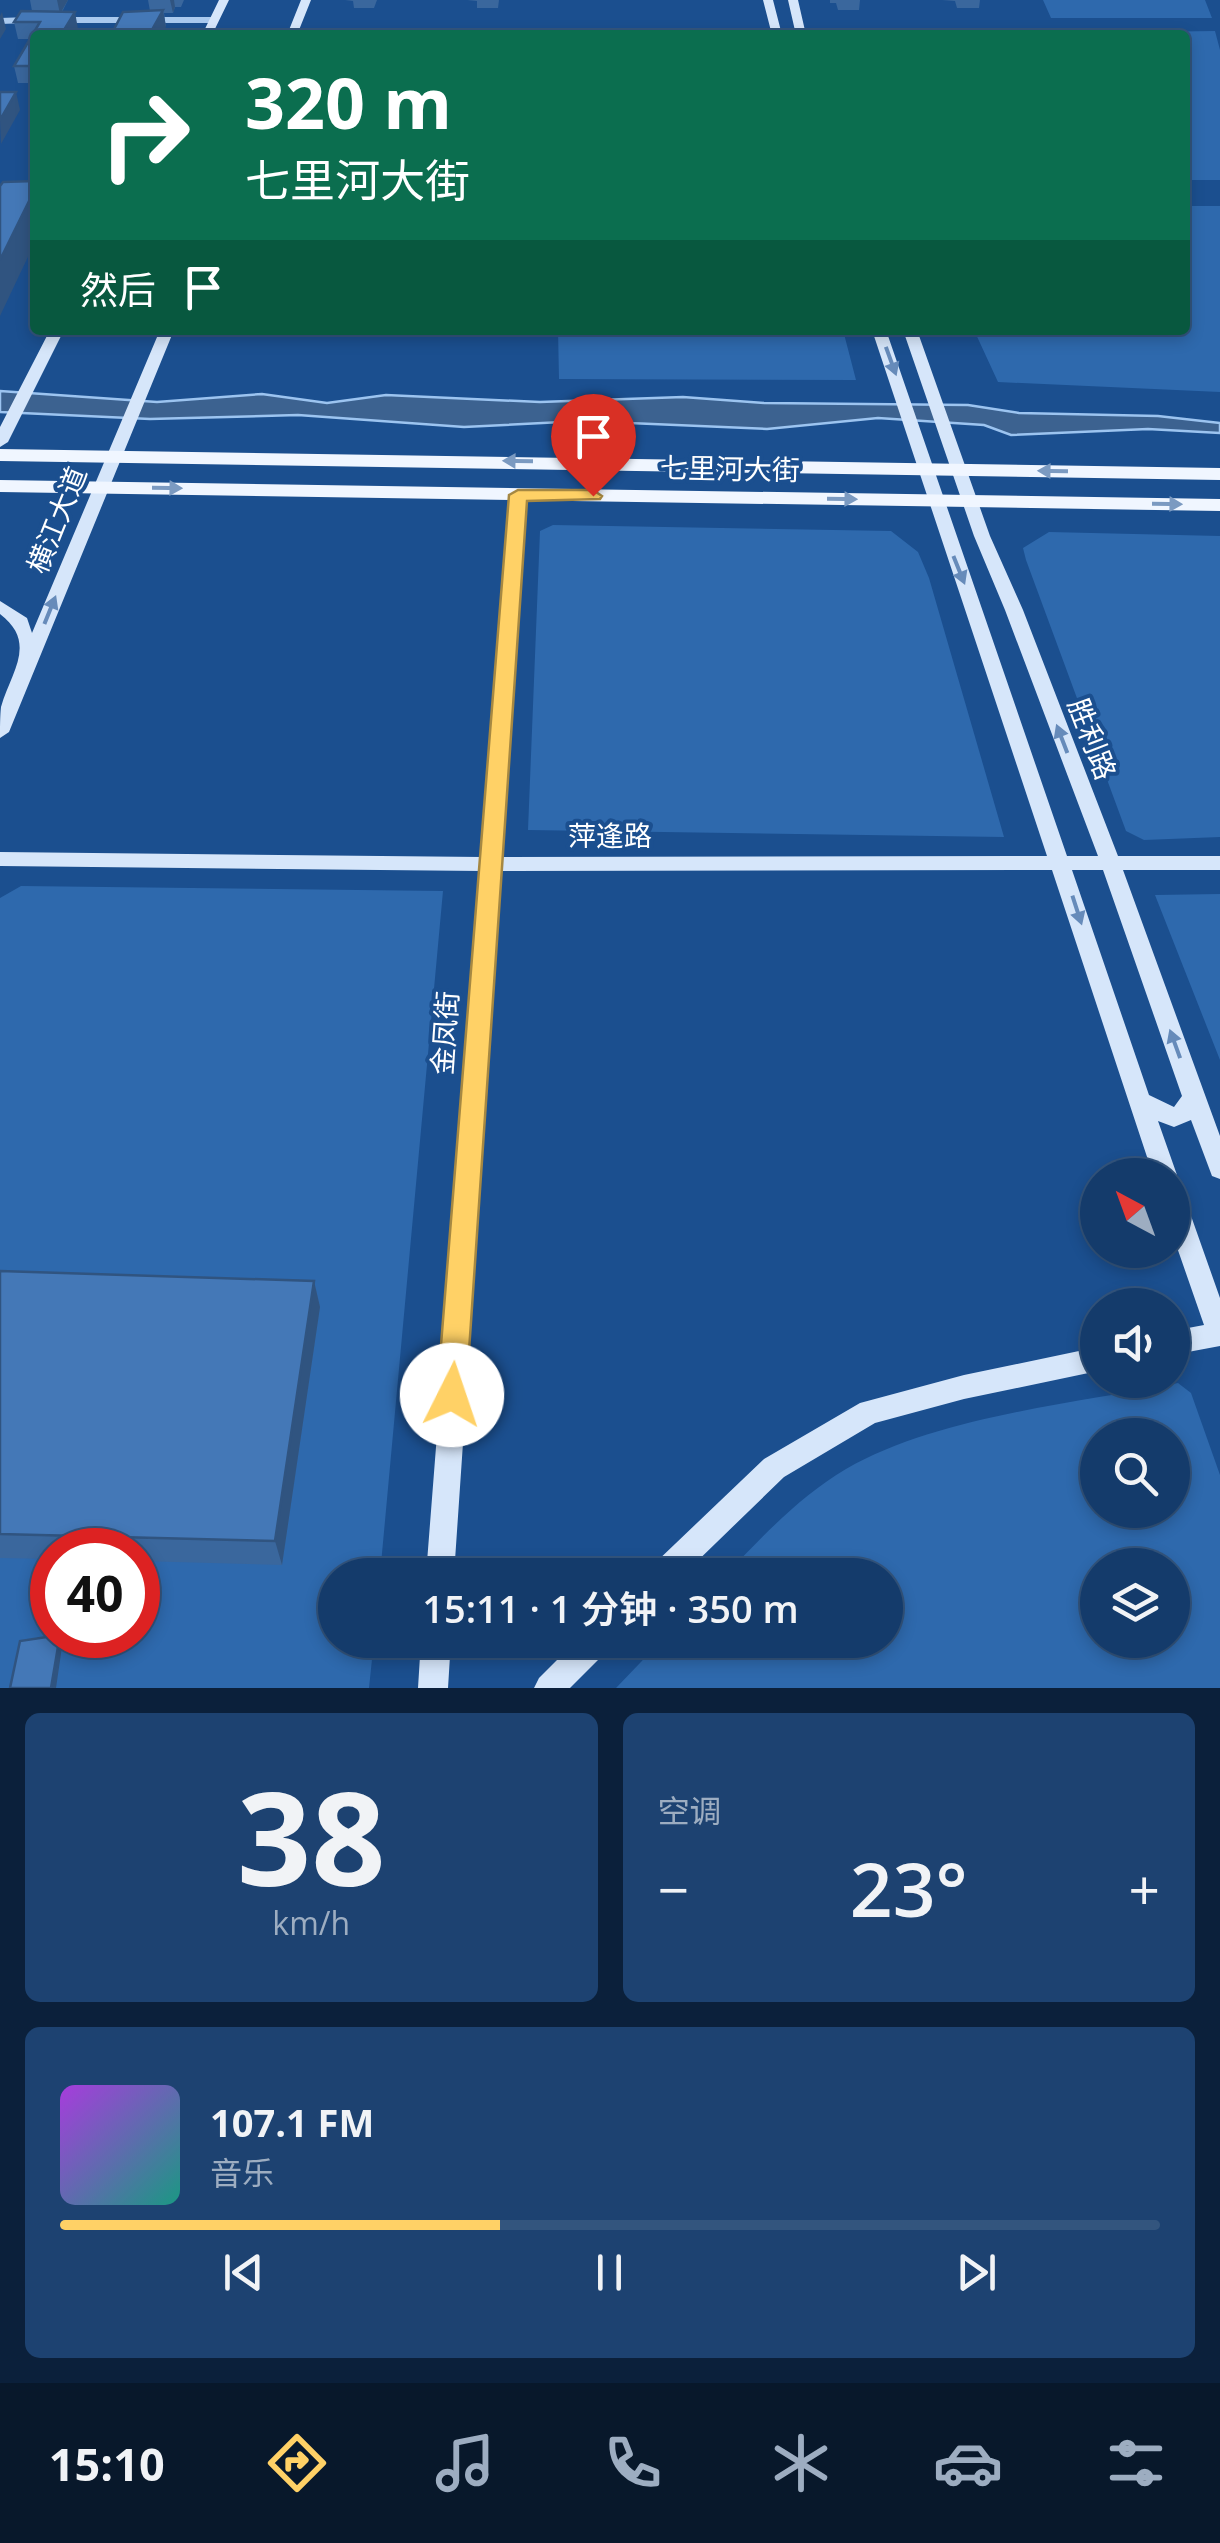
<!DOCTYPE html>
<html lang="zh">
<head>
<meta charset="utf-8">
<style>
  :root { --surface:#143b6b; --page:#1d4271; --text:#f1f3f6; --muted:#9dadc1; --line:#33557e; --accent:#ffd166 }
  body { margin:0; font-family:"Open Sans","Noto Sans SC",sans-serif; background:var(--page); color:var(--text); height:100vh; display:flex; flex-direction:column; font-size:38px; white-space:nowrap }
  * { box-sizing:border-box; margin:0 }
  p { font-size:32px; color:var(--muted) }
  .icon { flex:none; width:55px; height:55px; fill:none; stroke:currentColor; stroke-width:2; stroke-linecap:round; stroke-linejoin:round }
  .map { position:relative; height:1688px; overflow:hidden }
  .drawer { display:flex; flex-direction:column; gap:25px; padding:25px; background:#0b203b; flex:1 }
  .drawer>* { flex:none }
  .hud { position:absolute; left:30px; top:30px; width:1160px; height:305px; border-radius:10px; box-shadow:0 5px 15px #0003,0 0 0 2px var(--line); background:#0b6e4f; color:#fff; overflow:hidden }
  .needle { width:65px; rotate:319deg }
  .fabs { position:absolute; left:1080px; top:1158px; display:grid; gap:20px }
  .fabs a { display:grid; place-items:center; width:110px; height:110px; border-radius:50%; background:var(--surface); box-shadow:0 5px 15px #0003,0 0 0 2px var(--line); font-size:50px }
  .speed { position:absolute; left:30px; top:1528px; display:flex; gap:20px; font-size:50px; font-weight:700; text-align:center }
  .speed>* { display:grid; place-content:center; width:130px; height:130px; border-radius:50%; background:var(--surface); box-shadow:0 5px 15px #0003,0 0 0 2px var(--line); line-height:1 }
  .speed .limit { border:15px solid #d22; background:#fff; color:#111 }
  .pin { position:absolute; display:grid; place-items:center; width:85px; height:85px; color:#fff; margin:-102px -42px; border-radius:50% 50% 50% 0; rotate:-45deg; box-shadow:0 0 10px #0007 }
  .pin .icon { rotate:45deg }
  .me { position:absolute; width:110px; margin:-55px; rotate:4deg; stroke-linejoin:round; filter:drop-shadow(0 0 8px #0008) }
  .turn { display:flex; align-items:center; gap:35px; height:210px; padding:0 50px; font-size:45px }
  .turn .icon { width:130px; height:130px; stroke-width:2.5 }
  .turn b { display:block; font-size:70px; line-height:85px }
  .then { display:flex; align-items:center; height:95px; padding:0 50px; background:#0003; gap:20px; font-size:38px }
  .big { font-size:75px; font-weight:600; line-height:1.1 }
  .drawer .tile { flex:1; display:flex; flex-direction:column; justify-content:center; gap:15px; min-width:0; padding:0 35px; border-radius:15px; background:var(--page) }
  .drawer .dial { align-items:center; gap:0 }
  .dial b { font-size:130px; line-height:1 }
  .song { display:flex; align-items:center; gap:30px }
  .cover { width:120px; height:120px; border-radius:15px; background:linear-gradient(135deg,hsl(280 70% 55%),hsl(170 70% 35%)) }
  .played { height:10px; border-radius:5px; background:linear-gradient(90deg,var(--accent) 40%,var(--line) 40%) }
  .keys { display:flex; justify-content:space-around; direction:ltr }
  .heat { display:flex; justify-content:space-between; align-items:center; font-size:55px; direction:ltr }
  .drawer .tiles { flex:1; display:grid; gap:25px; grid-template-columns:1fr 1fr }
  .tile:last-child { grid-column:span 2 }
  .trip { position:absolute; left:318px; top:1558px; width:585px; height:100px; border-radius:50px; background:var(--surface); box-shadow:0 5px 15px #0003,0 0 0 2px var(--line); font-weight:600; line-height:100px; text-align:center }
  .menu { display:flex; height:160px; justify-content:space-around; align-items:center; background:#08182b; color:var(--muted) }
  .menu .icon { width:70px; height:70px }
  .menu .selected { color:var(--accent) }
  .menu b { font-size:45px; color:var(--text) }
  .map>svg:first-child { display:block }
  .green { fill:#2e69ad; fill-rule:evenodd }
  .water { fill:#3c6290; stroke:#9cc4f0; stroke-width:2.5 }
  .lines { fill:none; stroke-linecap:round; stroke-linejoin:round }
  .street { stroke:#a9c9ee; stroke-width:6 }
  .secondary { fill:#d6e6fa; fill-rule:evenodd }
  .primary { fill:#f0f6ff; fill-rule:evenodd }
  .wall { fill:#3a679d }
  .shaded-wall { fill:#305480 }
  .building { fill:#4478b7; stroke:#305480; stroke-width:2.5 }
  .oneway { fill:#668bba }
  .oneway2 { fill:#7b9ac1 }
  .route { fill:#ffd166; stroke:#a68842; stroke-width:2.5 }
  .labels { text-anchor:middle; stroke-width:8; stroke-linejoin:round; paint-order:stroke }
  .street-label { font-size:28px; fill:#fff; stroke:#1b4f8f }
</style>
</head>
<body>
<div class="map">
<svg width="1220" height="1688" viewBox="0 0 1220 1688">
  <rect width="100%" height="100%" fill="#1b4f8f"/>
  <path class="green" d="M1043,0H1205L1212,18H1051Z
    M1215,31L1220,50V180H1185V35H920Z
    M1185,206H1220V392L998,382L974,330H1185Z
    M558,330H843L856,380L559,379Z
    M553,525L891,531L918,552L929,578L1004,837L528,830L540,531Z
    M1049,532L1220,536V837L1144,840L1126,831L1026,560L1023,548Z
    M21,886L443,891L380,1575H335V1640H374L369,1688H0V898ZM52,1550H138V1635H52Z
    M1220,894V1060L1155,895Z
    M1178,1383L1191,1393L1220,1475V1688H616L662,1640H885V1575H725C762,1537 800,1496 846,1469C938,1416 1073,1404 1178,1383ZM1172,1435V1510H1098V1435ZM1172,1565V1640H1098V1565Z"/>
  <path class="water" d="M0,391L157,402L262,394L327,403L386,395L540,402L683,397L764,403L968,405L1019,413L1158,416L1220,423V433L1148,429L1011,435L984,425L878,418L767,429L582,421L464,427L298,415L150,419L0,412Z"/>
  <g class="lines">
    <path class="street" d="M66,20H129
      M151,20H214
      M0,21L29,20"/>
    <path class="secondary" d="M219,0H229L212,35H202Z
      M301,0H311L297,35H287Z
      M763,0H773L782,35H772Z
      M788,0H798L806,35H796Z
      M50,330H64L8,442L0,447V427Z
      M160,330H174L9,732L0,738C0,728 0,716 1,707C11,672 38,643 0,614V601L27,618L32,633Z
      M872,330H886L1067,856H1098L1005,610L974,536L903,330H917L990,536L1023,610L1118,856H1220V870H1123L1220,1136V1179L1212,1176L1191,1120L1174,1127L1158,1121L1177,1175L1172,1182V1175H1153L1052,870L502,871L454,1575H426L481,871L0,866V852L482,857L511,495L519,490L527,495L503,857L1047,856ZM1072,870H1103L1182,1096L1174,1107L1149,1095Z
      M1172,1186L1180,1189L1184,1196L1220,1298V1346L1172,1355V1331L1204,1325L1172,1233Z
      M1098,1347V1371L964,1399L875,1423L784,1477L683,1575H649L653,1565L764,1459L860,1403L964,1375Z
      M421,1640H451L448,1688H418Z
      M577,1640H613L608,1650L570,1688H534L539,1678Z"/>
    <path class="primary" d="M0,449L1220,468V480L0,461Z
      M0,480L1220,499V511L0,492Z"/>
  </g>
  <path class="wall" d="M30,0H68L62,12L78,29L75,35H35V83H18L14,66L30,39H18L14,22L32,11Z
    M148,0H184L181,7H175L173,13H164L166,27L150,11Z
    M345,0H377L374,8H354L353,1Z
    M467,0H499L498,8H477V1Z
    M830,0H860L859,10H838L836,3H830Z
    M942,0H980L979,8H957L955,1Z
    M0,1271L314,1281L320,1307L282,1565L138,1561V1550H52V1559L0,1558Z"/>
  <path class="shaded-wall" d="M57,0H68L60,14Z
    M170,0H174L175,7L173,13Z
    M163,10L166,27L162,35H149Z
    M2,12L6,29L0,39V16Z
    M75,12L78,29L75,35H61Z
    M16,92L20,110L1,144L0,120Z
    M35,189V242L0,316V260Z
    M314,1281L320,1307L282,1565L275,1541Z
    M60,1635L63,1640L56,1688H51Z"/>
  <path class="building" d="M163,10L149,35H111L123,12Z
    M21,11L75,12L61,35H35V66H14L40,22H14Z
    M469,30H493V35H468Z
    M335,32H359V35H334Z
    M0,92H16L0,120Z
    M35,181V189L0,260V186L3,182Z
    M0,1271L314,1281L275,1541L0,1534Z
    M60,1635L51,1688H10L20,1641Z"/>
  <defs><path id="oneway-solid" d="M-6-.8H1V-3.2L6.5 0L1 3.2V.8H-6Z" transform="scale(2.5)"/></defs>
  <g class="oneway">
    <use href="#oneway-solid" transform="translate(891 361) rotate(70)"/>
    <use href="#oneway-solid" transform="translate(959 570) rotate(68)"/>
    <use href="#oneway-solid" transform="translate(50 610) rotate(-68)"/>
    <use href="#oneway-solid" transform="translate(1062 739) rotate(-111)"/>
    <use href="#oneway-solid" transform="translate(1077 910) rotate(72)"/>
    <use href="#oneway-solid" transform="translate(1175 1044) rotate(-110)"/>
  </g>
  <g class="oneway2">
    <use href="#oneway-solid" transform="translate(518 461) rotate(-179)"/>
    <use href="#oneway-solid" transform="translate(1053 471) rotate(-179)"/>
    <use href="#oneway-solid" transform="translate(167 488) rotate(1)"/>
    <use href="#oneway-solid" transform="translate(842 499) rotate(1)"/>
    <use href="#oneway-solid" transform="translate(1167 504) rotate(1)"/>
  </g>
  <path class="route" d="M593,490L602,496L600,499L527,501L466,1395L462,1405L452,1409L441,1405L437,1395L509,495L518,490Z"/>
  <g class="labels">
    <g class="street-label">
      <text transform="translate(730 469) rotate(1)" y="10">七里河大街</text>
      <text transform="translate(57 520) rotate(-68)" y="10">横江大道</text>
      <text transform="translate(1092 739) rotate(69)" y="10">胜利路</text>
      <text x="610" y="846">萍逢路</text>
      <text transform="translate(445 1033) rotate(-86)" y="10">金凤街</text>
    </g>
  </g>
</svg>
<div class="fabs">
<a><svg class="needle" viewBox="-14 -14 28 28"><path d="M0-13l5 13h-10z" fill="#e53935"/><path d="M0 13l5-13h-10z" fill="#9dadc1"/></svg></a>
<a><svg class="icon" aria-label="sound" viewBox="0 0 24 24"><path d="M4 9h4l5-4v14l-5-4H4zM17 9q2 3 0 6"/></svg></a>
<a><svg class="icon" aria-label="search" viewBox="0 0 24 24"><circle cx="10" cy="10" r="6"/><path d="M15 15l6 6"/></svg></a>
<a><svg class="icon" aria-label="layers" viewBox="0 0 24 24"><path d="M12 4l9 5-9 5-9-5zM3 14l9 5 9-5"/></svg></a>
</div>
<div class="speed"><div class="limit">40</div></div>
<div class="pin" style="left:593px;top:496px;background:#d93025"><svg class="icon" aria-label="arrive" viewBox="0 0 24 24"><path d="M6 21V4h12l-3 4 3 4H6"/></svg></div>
<svg class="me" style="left:452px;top:1395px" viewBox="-20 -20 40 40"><circle r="19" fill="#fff"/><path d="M0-13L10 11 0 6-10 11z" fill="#ffd166"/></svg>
<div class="trip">15:11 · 1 分钟 · 350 m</div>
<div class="hud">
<div class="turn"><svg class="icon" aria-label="right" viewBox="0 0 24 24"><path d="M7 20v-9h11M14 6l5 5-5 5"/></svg><div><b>320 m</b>七里河大街</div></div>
<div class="then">然后<svg class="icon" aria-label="arrive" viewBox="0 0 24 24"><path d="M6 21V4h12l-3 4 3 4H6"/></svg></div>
</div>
</div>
<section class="drawer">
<div class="tiles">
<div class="tile dial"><b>38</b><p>km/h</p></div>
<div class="tile"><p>空调</p>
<div class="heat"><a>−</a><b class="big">23°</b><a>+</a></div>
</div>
<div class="tile">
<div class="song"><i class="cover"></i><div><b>107.1 FM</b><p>音乐</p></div></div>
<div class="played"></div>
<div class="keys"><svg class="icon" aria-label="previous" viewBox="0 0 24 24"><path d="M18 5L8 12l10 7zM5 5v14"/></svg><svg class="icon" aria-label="pause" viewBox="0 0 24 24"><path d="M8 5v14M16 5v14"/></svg><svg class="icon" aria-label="next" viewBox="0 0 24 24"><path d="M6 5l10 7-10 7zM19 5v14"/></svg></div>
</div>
</div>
</section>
<nav class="menu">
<b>15:10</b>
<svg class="icon selected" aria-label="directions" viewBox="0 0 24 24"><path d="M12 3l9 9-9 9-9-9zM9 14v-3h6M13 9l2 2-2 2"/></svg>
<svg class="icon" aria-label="music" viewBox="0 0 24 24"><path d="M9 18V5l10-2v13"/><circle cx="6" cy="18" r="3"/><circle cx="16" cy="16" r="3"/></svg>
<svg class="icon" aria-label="phone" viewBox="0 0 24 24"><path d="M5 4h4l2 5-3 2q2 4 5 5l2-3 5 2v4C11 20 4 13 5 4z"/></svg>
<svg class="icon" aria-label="climate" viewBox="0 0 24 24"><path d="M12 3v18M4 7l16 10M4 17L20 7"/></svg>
<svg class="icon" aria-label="car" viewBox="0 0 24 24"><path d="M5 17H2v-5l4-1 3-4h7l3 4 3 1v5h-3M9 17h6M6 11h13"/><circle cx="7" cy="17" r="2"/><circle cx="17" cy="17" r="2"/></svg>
<svg class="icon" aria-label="filters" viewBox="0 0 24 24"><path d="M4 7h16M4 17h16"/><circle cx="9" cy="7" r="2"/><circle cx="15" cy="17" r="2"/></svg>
</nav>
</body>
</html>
